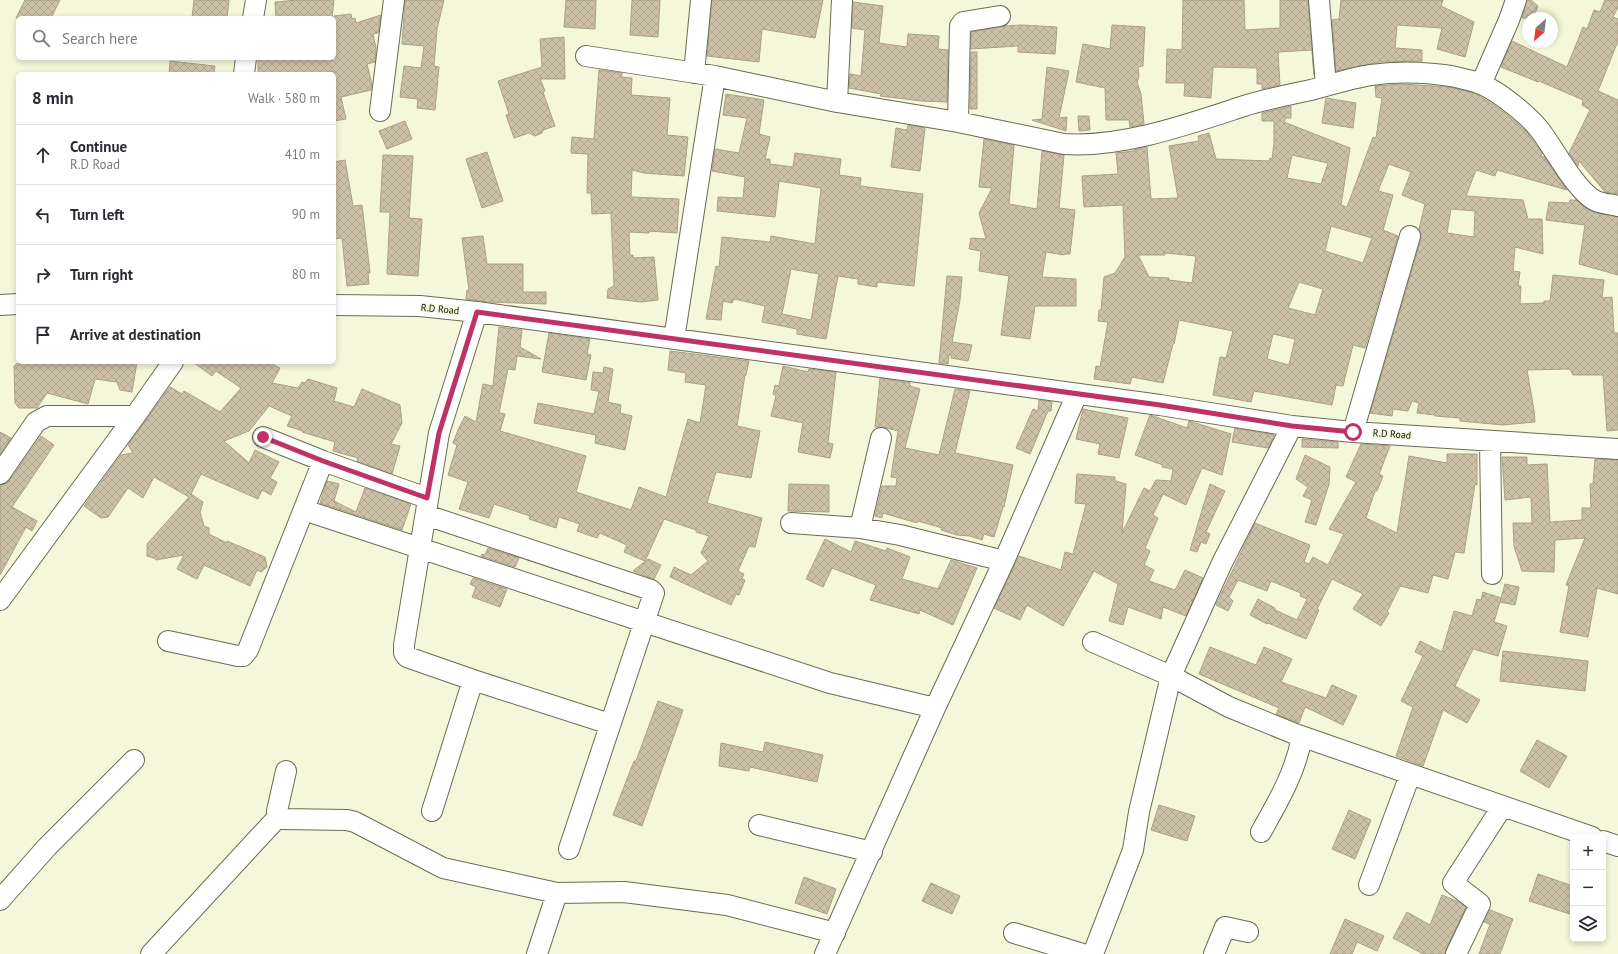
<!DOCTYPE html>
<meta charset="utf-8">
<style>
:root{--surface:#fff;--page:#f2f2f3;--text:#2b2b33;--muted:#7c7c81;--line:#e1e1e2}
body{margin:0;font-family:"PT Sans",sans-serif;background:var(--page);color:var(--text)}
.controls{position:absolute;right:12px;bottom:12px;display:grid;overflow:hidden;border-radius:6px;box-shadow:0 2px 6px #0003}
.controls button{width:36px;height:36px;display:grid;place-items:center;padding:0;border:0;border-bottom:1px solid var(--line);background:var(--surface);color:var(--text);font:20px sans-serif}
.compass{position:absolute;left:1522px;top:12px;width:36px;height:36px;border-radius:50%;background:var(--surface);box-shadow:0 2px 6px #0003;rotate:208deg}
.stop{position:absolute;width:12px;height:12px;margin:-9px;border:3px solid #be3267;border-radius:50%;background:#fff}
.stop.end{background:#be3267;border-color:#fff;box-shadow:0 1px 4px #0008}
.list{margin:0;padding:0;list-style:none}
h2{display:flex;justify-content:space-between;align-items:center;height:52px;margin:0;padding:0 16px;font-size:17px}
h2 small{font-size:13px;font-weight:400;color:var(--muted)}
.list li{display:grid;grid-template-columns:26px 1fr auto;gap:12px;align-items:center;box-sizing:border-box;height:60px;padding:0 16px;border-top:1px solid var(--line)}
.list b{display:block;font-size:15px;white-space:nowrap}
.list p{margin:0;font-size:13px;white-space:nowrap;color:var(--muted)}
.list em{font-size:13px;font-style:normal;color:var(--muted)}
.icon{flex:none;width:22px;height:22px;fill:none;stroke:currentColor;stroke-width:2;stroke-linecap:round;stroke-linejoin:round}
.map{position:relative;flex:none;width:1618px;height:954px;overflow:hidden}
.search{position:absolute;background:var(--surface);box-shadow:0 2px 6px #0003;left:16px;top:16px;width:320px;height:44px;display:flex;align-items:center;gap:10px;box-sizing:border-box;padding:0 14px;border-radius:6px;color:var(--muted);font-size:15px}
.panel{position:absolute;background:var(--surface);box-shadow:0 2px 6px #0003;left:16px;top:72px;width:320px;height:292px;border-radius:6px}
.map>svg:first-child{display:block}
.building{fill:url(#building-cross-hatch);stroke:#aaa087;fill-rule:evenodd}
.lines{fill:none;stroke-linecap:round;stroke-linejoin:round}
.minor-casing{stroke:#6b6c53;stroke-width:22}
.minor{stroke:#fff;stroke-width:20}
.route{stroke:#be3267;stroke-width:5}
.labels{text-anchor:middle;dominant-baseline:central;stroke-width:3;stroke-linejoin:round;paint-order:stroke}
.street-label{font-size:10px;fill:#121208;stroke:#f5f7da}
</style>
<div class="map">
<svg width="1618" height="954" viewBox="0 0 1618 954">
<defs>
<pattern id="building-cross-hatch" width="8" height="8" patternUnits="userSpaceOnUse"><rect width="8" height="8" fill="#cdc2a8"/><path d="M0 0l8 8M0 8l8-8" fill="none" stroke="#afa68f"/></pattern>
</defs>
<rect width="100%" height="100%" fill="#f5f7da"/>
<path class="building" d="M25,0H60L51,18H16Z
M194,0H229L227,18H192Z
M298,0H334L332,18H276L275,2Z
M405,0H444L437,29L434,66L439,67L435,110L417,108L418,99L400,97L404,66L421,68L424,46L402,44Z
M566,0H596L595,29L564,27Z
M632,0H660L658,37L630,35Z
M712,0H823L815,38L762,29L759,62L707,56Z
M1183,0H1244L1245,30L1280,28V0H1308L1314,75L1312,50L1278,52L1280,85L1262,89V84H1257V68L1213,67L1211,98L1184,96L1185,83H1166L1167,49L1182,50Z
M1341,0H1443L1441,6L1474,22L1465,57L1437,49L1442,28L1397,25L1395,48L1422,50V61L1380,62L1336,71L1332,20L1339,19Z
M1527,0H1531L1538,6L1533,18H1522Z
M1605,0H1618V7L1613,17L1618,19V41L1598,91L1618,100V194L1605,192L1579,161L1578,166L1569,153L1590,110L1582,105L1583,100L1539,81L1538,82L1501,67L1512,41L1567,67L1583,27L1587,29L1594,10L1600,12Z
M853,2L883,6L879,43L907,47L908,34L939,36L938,49L948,50L947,102L922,101L880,96L881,94L849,88L850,74L861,76L865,30L852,28Z
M351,14L352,19L355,18L356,23L381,15L378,33L373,34L376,48L375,62L367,64L372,85L371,90L341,97L346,119L334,121V71L322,74H258V58H334V16Z
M1021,25L1057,27L1055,54L1018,52V46L971,49V32L1005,26Z
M1112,25L1145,27L1143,66L1138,67L1139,77L1137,82L1141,94L1144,124L1130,127L1129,120H1106L1105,88L1076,82L1083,44L1110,49Z
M564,37L565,79H540L545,91L543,92L555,126L543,130L542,133L535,136L529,133L514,138L506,115L509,114L498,81L542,67L540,39Z
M971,52H977V109H970Z
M170,61L215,66L214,74H169Z
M1047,67L1069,71L1059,118L1067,117L1066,131L1032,120L1042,119Z
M599,70L622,73L621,77L632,78L631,95L670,98L667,135L688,137L684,176L644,173L632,170L631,197L679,199L677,233L649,231V233L629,232L630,255H633V258L654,257L658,300L641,302L607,298L608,289L614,286L611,213L592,214L591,193H587L588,154L571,153L572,137L594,139Z
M1401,84L1449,87L1474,93L1489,102L1505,113L1526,131L1542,153L1541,156L1544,157L1567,190L1497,170L1495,176L1476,170L1466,196L1523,200L1528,219H1542L1543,254L1515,247L1513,271L1520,272L1518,286H1521L1520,304L1544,303V301H1550L1553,275L1604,280L1602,298L1612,297L1614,333H1618V430L1607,431L1603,375H1573L1570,369L1527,370L1534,410L1535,422L1503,425L1460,421V418L1435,416V415L1417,413L1419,403L1412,401L1408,411L1393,409L1392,416L1370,413L1421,239V234L1419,229L1425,204L1402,195L1411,172L1389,164L1378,191L1393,195L1383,230L1398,236L1365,348L1353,345L1343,386L1336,385L1332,405L1254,391L1251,402L1213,395L1220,357L1226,358L1233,331L1179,320L1174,344H1173L1163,383L1132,377L1130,384L1094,379L1096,366L1100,367L1108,322L1098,321L1099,310H1101L1104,277L1115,273L1125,257L1123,205L1084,207L1082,176L1118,174L1116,153L1134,151V150L1147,147L1151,199L1178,198L1169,146L1199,141L1198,136L1209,133L1216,159L1269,161L1270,158L1272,159L1274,143V121H1262V113L1291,106V118H1286L1284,122L1350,148L1341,205L1347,207L1373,137L1376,138L1382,98L1376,97L1375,86ZM1292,155L1328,163L1321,184L1287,178ZM1451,209L1475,211L1474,237L1447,233ZM1331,226L1372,238L1363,263L1325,251ZM1165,253L1196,256L1192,283L1169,280V278L1149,277L1138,255H1165ZM1299,282L1323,289L1315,315L1288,308ZM1273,334L1295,339L1289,365L1267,359Z
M726,94L764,100L759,134L770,137L765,159H770V164L793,167L795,153L841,159L839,175L861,178L860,186L923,194L914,286L877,282V287L858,284V279L838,276L826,339L797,334V329L762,322L765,306L734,299L732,303L723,301L721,320L706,319L716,266L719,267L722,237L770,242L771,236L815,244L821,188L779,181L775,217L717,211L718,197L743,198L745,177L712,171L715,149L739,153L747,118L723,115ZM791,269L819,274L811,320L782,314Z
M1326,98L1356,103L1353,128L1322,123Z
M1078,116H1089L1090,130L1079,131Z
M405,121L412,139L387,149L379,131Z
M908,125L925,128L920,171L891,167L896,128L907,130Z
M984,139L1014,145L1009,204L1037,209L1042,151L1064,155L1059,208L1075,210L1070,254H1065L1064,255L1046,252L1042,277L1076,279V306H1035L1030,339L1001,335L1009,276L979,271L981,251L969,249L971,238L986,239L979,213L992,188L979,187Z
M487,152L503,201L482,208L466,159Z
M383,155L413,156L409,218L422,219L418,276L387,274L390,212H380Z
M345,160L353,206L362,205L370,273H368L369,284L347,286L342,238L334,239V162Z
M1570,200H1576L1587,209L1596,213L1618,217V275L1579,264L1585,225L1546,220L1549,202L1569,203Z
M483,236L487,264H523V292H546V304L488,302L466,299L467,290H469L462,238Z
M947,276L962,277L960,300L952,342L972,345L968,361L951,358L952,355H949L948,364L939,363Z
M499,327L522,330L520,347L541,359L517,356L515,370L508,369L499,413L505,414L500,431L586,456L576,492L631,510L639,487L666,497L688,419L700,423L706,385L685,382L686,373L668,370L670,351L749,361L746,375H745L737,426L760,431L751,478L716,472L707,503L762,518L755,547L749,546L738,571L744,574L742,579L745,580L739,595L736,594L731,605L670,577L674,567L691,575L708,561L701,553L709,536L696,532V530L664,519L645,561L624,552L627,545L600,533L597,538L577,531L580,524L559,517L556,528L529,519L530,516L494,504L489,518L459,509L468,482L448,475L457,445L453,443L458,430L465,416L476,422L483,384L493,386Z
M549,333L590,339L587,354L591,355L586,380L542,372Z
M19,362H137L132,392L120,390L117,382L95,379L88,404L47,393L37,408H19L15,403L14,366Z
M193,362H268L280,368L272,383L298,388L302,382L305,383L308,379L337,388L334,401L354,407L362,389L400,405L402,423L391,444L400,446L392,474L357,461L358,458L333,451L335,442L302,432L303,431L287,426L292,416L269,406L249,431L224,441L249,463L255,450L279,462L270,478L277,482L271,495L262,490L258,499L201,474L191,494L203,502L200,512L204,526L209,528V534L227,543V541L265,557L267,567L261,572L257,570L250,586L204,565L197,579L177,569L184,555L156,560L154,558L147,556V544L189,497L154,477L143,498L128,488L108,517L101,518L84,506L121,455L133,453L128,445L170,387L182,394L184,391L220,412L241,388L216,371L212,376Z
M783,366L808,372L809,369L836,372L828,443L833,444L830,458L798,452L803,423L771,416L776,396L773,394L775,385L779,386Z
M604,367L613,369L608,402L621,405L620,413L632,416L625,450L595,443L596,435L534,423L538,403L594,414L599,391L591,390L593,372L603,373Z
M880,378L910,383V386L920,389L905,448L939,455L955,389L970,391L955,453L1013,465L1004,507H1003L994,537L984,534L982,540L970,536L957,535L941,530L942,528L918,521L917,523L883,513L882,518L875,516L882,486H896L897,478L891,477L898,431L883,427H875Z
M1039,400L1052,402L1051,411H1048L1030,454L1016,448L1033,409L1038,411Z
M1083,409L1128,418L1119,458L1098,454L1100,444L1076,439Z
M1150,415L1187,428L1189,421L1231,434L1222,475L1202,468L1186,505L1163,494L1153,515L1158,518L1145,548L1150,551L1144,565L1154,570L1149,581L1175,590L1185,570L1203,578L1186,616L1163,607L1161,619L1128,607L1123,625L1109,621L1118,584L1094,571L1063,626L1027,605L1020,620L994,608L1019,556L1061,570L1065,552L1073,554L1086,504L1075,503L1077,474L1115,477V481L1126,484L1122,533L1144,488L1150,491L1156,480L1171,481L1173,469L1162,467L1163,465L1135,455Z
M1235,428L1274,435V437L1268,448L1232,442Z
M0,432L11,438L0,454Z
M41,436L54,445L12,507L37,521L32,531L26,527L0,575V485L5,484L9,481Z
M1302,439L1338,442V448L1302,447Z
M1361,444L1390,446L1379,474L1383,476L1377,491H1375L1366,518L1397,533L1409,456L1447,463V454H1477V485L1475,484L1464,553L1455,552L1448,579L1433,575L1428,593L1400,586L1387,612L1389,613L1381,626L1353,609L1363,594L1332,579L1317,609L1319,610L1306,639L1268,623L1267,624L1250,615L1258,599L1275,608V610L1297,620L1307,599L1300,596L1301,593L1271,581L1267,591L1238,580L1229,597L1233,601L1228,611L1216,605L1255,523L1310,545L1304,562L1309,564L1313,557L1328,565L1344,534L1329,529L1356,482L1346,477Z
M1305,455L1330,467L1329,484L1316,525L1305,522L1312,500L1303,496L1308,487L1296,479Z
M1502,457H1527V465L1547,464L1550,522L1582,520V508H1591L1590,484H1593L1595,459L1618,460V594L1597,588L1588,637L1560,632L1569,586L1566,585L1585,538L1555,540L1554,572L1522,571L1514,546L1513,523H1532L1531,497L1505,500Z
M327,481L339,484L334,501L356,512L365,488L411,504L402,530L320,503Z
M789,484L829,485V512L788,511Z
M1210,484L1225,491L1206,532L1210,534L1206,544L1201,542L1197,552L1190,550Z
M825,539L851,552L855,541L886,551L887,548L910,557L902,579L938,589L951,560L977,568L953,625L920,610L919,614L870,600L876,585L832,568L823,587L806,579Z
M488,548L519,558L515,567L481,556L482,554L485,555Z
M648,559L661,565L654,579L633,571Z
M473,578L507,589L500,607L472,597L476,587L470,584Z
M1505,584L1519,587L1515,605L1500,602Z
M1483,592L1501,598L1494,622L1507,626L1498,656L1473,649L1455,686L1480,700L1467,723L1443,710L1423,766L1396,756L1413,707L1401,701L1423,656L1415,652L1420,641L1442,652L1454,611L1472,616L1477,599L1481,600Z
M1210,647L1256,665L1264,647L1292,659L1281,682L1326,698L1332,685L1357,696L1343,725L1305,707L1299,723L1276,714L1279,708L1199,674Z
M1503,651L1588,661L1585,691L1500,681Z
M658,701L683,710L642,826L613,815L634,761H636Z
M1537,740L1567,756L1549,788L1520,771Z
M765,742L823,755L817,782L750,767L749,771L719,766L721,743L763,752Z
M1159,805L1195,816L1187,841L1151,830Z
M1349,810L1371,820L1355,859L1332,849Z
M1538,874L1573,886V915L1529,901Z
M804,877L836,889L827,914L795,903Z
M931,883L960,896L952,914L922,901Z
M1442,895L1459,902L1466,907L1446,949L1445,954H1423L1393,938L1407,912L1430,925Z
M1490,910L1513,919L1500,954H1479L1490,924L1484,922Z
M1345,919L1384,936L1377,951L1357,942L1352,954H1330Z"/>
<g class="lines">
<defs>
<path id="minor" d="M1319,0L1326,86
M253,18L256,0
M586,56L715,76L837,102L958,122L1064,144C1122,148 1189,124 1244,106C1266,99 1288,95 1311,90C1330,85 1351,78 1371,75C1398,71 1424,72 1451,76C1460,78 1472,80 1481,84C1498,91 1528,115 1539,129C1554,148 1574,188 1594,200C1601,204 1610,204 1618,206
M694,73L701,0
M244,74L246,58
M1481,84L1509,20L1516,0
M837,102L842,0
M380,111L394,0
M958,122L960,26L963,22L1000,16
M0,305L18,304
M334,305L420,306L477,312L1160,405L1292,426L1353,432L1618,449
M477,312L439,433L404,645V653L407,657L473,680L610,724
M674,339L715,76
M1353,432L1410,236
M263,437L323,461L427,498
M1490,441L1492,574
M0,474L36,422L47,416H135
M313,513L830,683L935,708
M426,515L651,590L654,593L569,849
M791,523L860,528L900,535L1004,561
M860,528L881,438
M0,600L135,416L173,362
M168,641L238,656H243L248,650L323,461
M1093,642L1171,676L1229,707L1295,734L1592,837
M432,811L473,680
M278,817L282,819L347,820L355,822L443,868L557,893L624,892L727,905L835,933
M278,817L277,811L286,771
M759,825L872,852
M1261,832C1279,800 1295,773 1302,737
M1603,841L1618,846
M1369,885L1410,775
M0,900L47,847L134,760
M1014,933L1083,954
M151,954L278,817
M537,954L557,893
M825,954L935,708L1004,561L1077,394
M1093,954L1133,850L1139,812L1171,676L1222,563L1292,426
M1214,954L1225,927L1248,932
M1456,954L1480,904L1453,883L1502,807"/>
</defs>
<use href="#minor" class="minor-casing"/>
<use href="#minor" class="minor"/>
</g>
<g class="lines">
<path class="route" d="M263,437L323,461L427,498L439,433L477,312L1160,405L1292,426L1353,432"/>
</g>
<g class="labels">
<g class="street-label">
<text transform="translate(440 309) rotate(5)">R.D Road</text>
<text transform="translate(1392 434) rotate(4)">R.D Road</text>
</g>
</g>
</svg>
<div class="controls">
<button>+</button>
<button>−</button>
<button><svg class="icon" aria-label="layers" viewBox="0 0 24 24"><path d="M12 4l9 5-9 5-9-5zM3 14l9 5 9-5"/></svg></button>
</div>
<svg class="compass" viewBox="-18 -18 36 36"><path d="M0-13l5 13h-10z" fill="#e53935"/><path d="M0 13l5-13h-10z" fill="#7c7c81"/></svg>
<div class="stop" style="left:1353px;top:432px"></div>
<div class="stop end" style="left:263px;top:437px"></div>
<div class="search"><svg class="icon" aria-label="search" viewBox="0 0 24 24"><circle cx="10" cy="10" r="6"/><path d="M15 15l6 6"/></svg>Search here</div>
<section class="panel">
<h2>8 min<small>Walk · 580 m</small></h2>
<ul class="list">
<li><svg class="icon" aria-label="ahead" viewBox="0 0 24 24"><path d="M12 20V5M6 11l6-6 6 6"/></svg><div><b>Continue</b><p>R.D Road</p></div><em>410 m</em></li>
<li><svg class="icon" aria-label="left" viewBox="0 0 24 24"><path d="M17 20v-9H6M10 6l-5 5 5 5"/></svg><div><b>Turn left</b></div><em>90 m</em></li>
<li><svg class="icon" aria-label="right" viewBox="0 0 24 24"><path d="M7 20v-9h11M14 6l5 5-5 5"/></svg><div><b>Turn right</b></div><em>80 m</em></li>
<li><svg class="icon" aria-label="arrive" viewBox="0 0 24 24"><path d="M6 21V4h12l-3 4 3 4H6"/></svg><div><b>Arrive at destination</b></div></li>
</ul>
</section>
</div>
